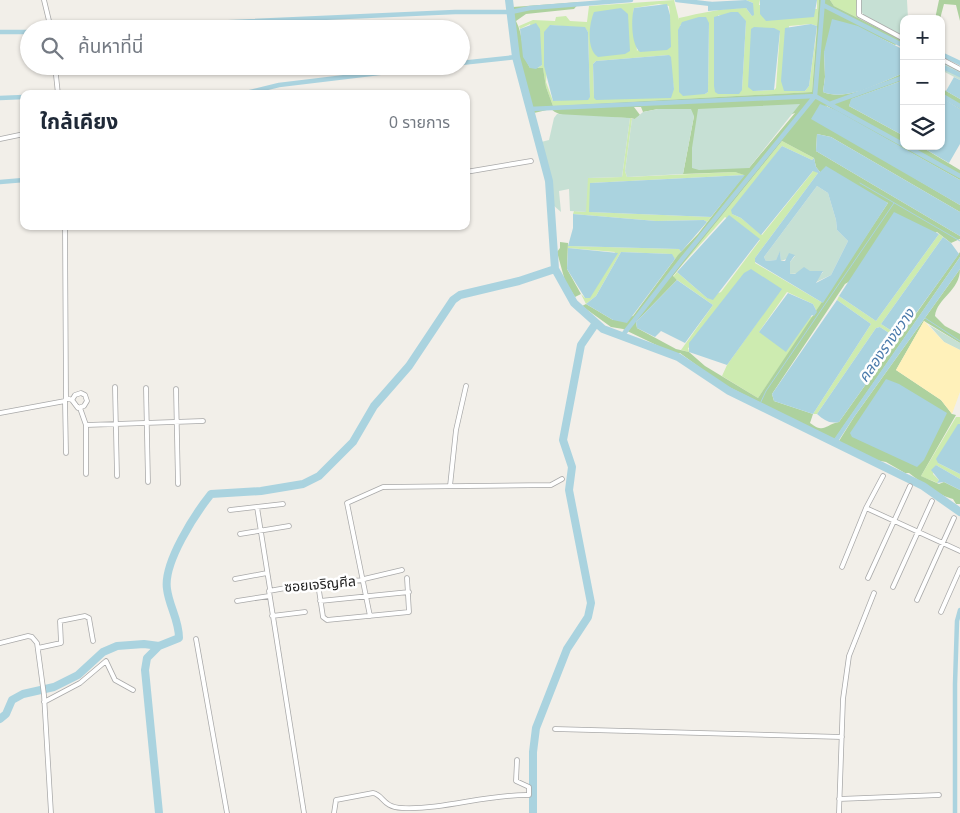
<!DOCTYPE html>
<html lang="th">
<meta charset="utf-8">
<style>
:root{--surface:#fff;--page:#f2f2f3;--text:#1f2937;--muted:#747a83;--line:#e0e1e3}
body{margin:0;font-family:Arial,"Noto Sans Thai",sans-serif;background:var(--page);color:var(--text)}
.controls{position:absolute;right:15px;top:15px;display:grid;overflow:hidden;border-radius:10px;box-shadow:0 1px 4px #0004}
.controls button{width:45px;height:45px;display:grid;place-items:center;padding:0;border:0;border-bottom:1px solid var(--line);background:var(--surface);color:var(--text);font:25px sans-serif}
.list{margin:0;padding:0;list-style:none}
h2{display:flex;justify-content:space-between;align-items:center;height:65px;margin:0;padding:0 20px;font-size:21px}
h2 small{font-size:16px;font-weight:400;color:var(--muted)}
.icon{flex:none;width:28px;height:28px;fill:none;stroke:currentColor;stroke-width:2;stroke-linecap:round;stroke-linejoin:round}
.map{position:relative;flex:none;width:960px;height:813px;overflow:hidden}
.search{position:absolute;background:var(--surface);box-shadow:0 1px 4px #0004;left:20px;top:20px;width:450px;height:55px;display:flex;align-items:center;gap:12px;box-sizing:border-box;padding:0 18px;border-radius:28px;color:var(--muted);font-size:19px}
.panel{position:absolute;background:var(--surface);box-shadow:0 1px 4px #0004;left:20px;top:90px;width:450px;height:140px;border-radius:10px}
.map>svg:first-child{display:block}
.grass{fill:#cdebb0;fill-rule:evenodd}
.forest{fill:#add19e;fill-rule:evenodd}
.wetland{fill:#c6e0d4}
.sand{fill:#fff1ba}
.water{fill:#aad3df;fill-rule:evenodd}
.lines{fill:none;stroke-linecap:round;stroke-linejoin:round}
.stream{stroke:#aad3df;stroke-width:1}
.canal{stroke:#aad3df;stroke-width:4.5}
.river{stroke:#aad3df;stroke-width:8}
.minor-casing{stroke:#a9a9a9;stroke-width:5.5}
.minor{stroke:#fff;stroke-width:4}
.labels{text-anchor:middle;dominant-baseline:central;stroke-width:5;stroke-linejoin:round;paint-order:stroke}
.street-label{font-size:14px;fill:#222;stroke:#fff}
.water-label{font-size:15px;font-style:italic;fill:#4a7aab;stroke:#fff}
</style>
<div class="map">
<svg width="960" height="813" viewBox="0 0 960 813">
<rect width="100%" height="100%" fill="#f2efe9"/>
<path class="grass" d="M674,0L679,20V18C701,13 722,8 746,8L752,16L753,3L746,0H760L759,5L817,9V0H819L817,26L811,24L789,26L784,91H805L809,86L816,35L812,92L553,106L546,87L543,69H536L542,65L530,24L520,29L519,26L533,20L555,21L556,17L566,16L570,21L587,22L589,6ZM659,4L669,6L670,15L637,51L633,13L634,8ZM718,15L746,21L742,90ZM709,23L708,92L705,94L679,92L680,25ZM550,25L585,28L588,32L590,97L553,101L546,82ZM780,31L776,88L774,90L753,91ZM669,55L674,89L594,98L593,64L596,61Z
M830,0H857L856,15L860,19L834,6Z
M630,118L632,119L625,171L627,177L735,172L745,175L590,183V212L711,217L707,222L704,220L656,221L573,214L574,211L585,212L587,178L622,177Z
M782,141L814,158L812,160L782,146L732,214L741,218L762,235L814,170L818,173L755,258V263L823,303L817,312L813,304L787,292L759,332L814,316L758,398L722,376L727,365L781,289L688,348L689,352L681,350L713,305L673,277L677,272L707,298L721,292L760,240L725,217L681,266Z
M939,234L943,237L881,324L898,335L901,334L898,339L880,327L876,328L817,414H813L871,324L837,300L839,296L876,321Z
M568,246L679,249L681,252L675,259L671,254L621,252L596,296L586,304L581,294L585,298L615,252L568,248Z
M956,417H960V424L938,463L960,474V479L936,465L933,474L939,480L937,483C932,480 926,479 921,476Z"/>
<path class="forest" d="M819,0H830L834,6L902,40L895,45L853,25L824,52L825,77L823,92C847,102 881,82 904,73V80L852,99L849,106L904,136V146H920L960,170V180L825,105L916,179L960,205V212L831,137L817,134L816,151L960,236V239L951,243L937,232L845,284L772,394L774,401L813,414L810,423C825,434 824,425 839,422L960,252V257L834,440L721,383L680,353H673L623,329L611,327L582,306L586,304L613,320L633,316L678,255L698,234L744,175L735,172L683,174L694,116L658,109L643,112L641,107H634L640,115L635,119C613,115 567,124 551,109L534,113L521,70L513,15V7L580,2L574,9L526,14L516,21C524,36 521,53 530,68H543L546,87L553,106L812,92ZM795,113L749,168H692V148ZM782,141L814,158L816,167L820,172L888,203L758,398L705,366L689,352L676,349L637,328L636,322L677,280L673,276Z
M939,0H960V21L956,5L944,4L940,19H935Z
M941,88L960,99V109L941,97Z
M560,242L568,243L567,269L581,294L575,297L565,281L557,252L560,248Z
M960,269C960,291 937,298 935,316L945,326L960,334V343L924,321L896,370L941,400L952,414L956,415L921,476L939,484L944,482L960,490V504H956L953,499C940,496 919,481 909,473H905L886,462L870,459C862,449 848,450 839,441L854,417Z"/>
<path class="wetland" d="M861,0H907L908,19H904V36L864,16L860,9Z
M941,61L960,71V80L941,70Z
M800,104L749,168L699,170L692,168V148L698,109Z
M658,109H691L694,116L683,174L627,177L625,171L632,119H635L643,112Z
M557,114L630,118L622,177L588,178L586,212L570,211L569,189L559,191L561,212L553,205L552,188L541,142L549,140L554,118Z
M817,186L828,193L836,220L837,230L848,241L831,275L814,283L823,272L789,274L790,262L795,256L781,261L780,252L776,260L766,261L764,257Z
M929,325L960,343V350L944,342Z"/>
<path class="sand" d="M924,321L944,342L960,350V392L952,414L941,400L896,370Z"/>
<path class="water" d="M746,0L753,3L754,15L752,16L746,8L708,11V2Z
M760,0H817L814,17L766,21L760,14Z
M667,4L670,15L671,47L667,50L640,52C631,45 631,18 634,8Z
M621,8L628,14L630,51L625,54L598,57C586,49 589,24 594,12Z
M731,12H738L746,21L742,90L739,94H718L715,92L714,86V17Z
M699,17H706L709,23L708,92L705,94L683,96L679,92V87L678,30L682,22Z
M832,19L858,26L904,50V73C881,82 847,102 823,92L825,77L824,52Z
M536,23L540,29L542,65L536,69L530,68L523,57L520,29Z
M811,24L817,26L809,86L805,91H784L781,81L785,28Z
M550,25L585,27L588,32L590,97L588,100L553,101L544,66V32Z
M754,27L774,28L780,31L774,90L753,91L748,87L751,29Z
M669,55L671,57L674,89L671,98L596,100L594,98L593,64L596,61Z
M954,77L960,80V99L946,91Z
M904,80V136L849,106L851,99Z
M941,97L960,109V144L949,163L920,146H941Z
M820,104L836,110L960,180V205L811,119Z
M817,134L831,137L960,212V236L816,151Z
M782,146L812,160L814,158L816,167L820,172L826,166L888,203L823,303L755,262V258L818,173L813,171L761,235L741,218L732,214L731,210ZM817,186L828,193L836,220L837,230L848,241L831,275L816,283L823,271H810L804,267L795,274H790V262L795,255L789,253L785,261H781L780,251L776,260L766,261L764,257Z
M745,175L711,217L589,212L590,183Z
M894,212L939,234L876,321L839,296Z
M573,214L656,221L704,220L707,222L681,252L679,249L568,246L573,228Z
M729,215L760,239L713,300L707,298L677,272Z
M943,237L951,243L959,254L901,334L898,335L881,324Z
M568,248L618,253L590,298H585L567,269Z
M621,252L672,254L675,259L627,323L613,320L586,304L596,296Z
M960,257V269L854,417L839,440L841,443L831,439H834Z
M751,269L782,289L727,365L689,352V343L744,273Z
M677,280L713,305L685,343L661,331L655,337L637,328L636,322Z
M788,293L813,304L817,312L814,316L812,315L786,352L759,332Z
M837,300L871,324L813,414L774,401L772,394Z
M880,327L898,339L839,422C829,424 824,420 817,414L876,328Z
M886,379L899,384L947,413L924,460L917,467L852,437L850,433Z
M958,424H960V474L938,463L936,459Z
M936,465L960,479V490L944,482L937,483L939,480L931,470Z"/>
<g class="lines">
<path class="stream" d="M860,183L960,241
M925,318L960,341
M759,406L766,391L894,203"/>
<path class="canal" d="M677,0L711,4
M823,5L904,46
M74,29L455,12H511L530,8L631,0
M0,32H29
M941,54L960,63
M461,63L516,57
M941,66L960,75
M242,94L279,85L437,66
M941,95L960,106
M0,98L24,97
M829,104L904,77
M530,109L815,96L904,145
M906,146L960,176
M0,182L24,180
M622,336L683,258L815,96L823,0
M955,813V684L957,621L960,610"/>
<path class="river" d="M509,0L516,57L549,181L555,269L574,303L603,329L678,357L729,391L923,486L960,512
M0,719L6,714L12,700L23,694L54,687L78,675L103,652L117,646L144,644L159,646
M159,813L145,670L147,658L159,646L179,638C179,620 169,606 167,589C163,563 195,514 211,494L261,491L303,484L319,476L353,442L374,406L409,366L453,300L460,295L519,281L555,269
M533,813V752L536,728L567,649L588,617L591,603L569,490L572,467L563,440L581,345L596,323"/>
<defs>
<path id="minor" d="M44,0L51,29
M859,0V15L904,39
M941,59L960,69
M55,66L58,94
M58,93L68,94
M0,139L24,134
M466,172L531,161
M115,387L117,476
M146,388L148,482
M176,389L178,484
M66,398L72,400L78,408L84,406L87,401L85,395L81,393L75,395L72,400
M65,401L66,453
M80,408L86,425V474
M0,413L65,401L66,398L65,226
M86,425L203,421
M883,476L866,508L960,551
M450,486L456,430L466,386
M257,507L270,589
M230,510L283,504
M240,534L289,526
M842,567L866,508
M868,578L910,486
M235,579L267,573
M364,579L402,570
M318,584L323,617L327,620L409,612L407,578
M893,587L932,501
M917,600L954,518
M237,601L269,596
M320,601L409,592
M941,612L960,569
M272,616L305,612
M370,616L347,503L383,487L551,485L562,479
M196,639L227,813
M0,643L28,636L32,637L37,643L44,695L51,813
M38,648L61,643L60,621L85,616L89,618L93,641
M44,702L80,683L106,661L115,680L133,690
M555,729L842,737
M839,799L939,795
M304,813L269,591L308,584L364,580
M334,813L336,800L373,793C384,795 382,807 402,808C445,810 486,794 529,795V787L516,781L517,760
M839,813L843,699L849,656L874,593"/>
</defs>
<use href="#minor" class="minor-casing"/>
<use href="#minor" class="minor"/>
</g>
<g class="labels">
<g class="street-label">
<text transform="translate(320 584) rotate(-5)">ซอยเจริญศีล</text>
</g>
<g class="water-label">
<text transform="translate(886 345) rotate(-55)">คลองรางขวาง</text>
</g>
</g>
</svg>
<div class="controls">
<button>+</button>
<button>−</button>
<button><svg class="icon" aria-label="layers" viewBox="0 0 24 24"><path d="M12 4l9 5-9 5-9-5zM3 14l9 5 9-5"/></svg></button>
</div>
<div class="search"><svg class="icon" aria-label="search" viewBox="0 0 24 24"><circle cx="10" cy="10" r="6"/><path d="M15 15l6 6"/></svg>ค้นหาที่นี่</div>
<section class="panel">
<h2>ใกล้เคียง<small>0 รายการ</small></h2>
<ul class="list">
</ul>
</section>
</div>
